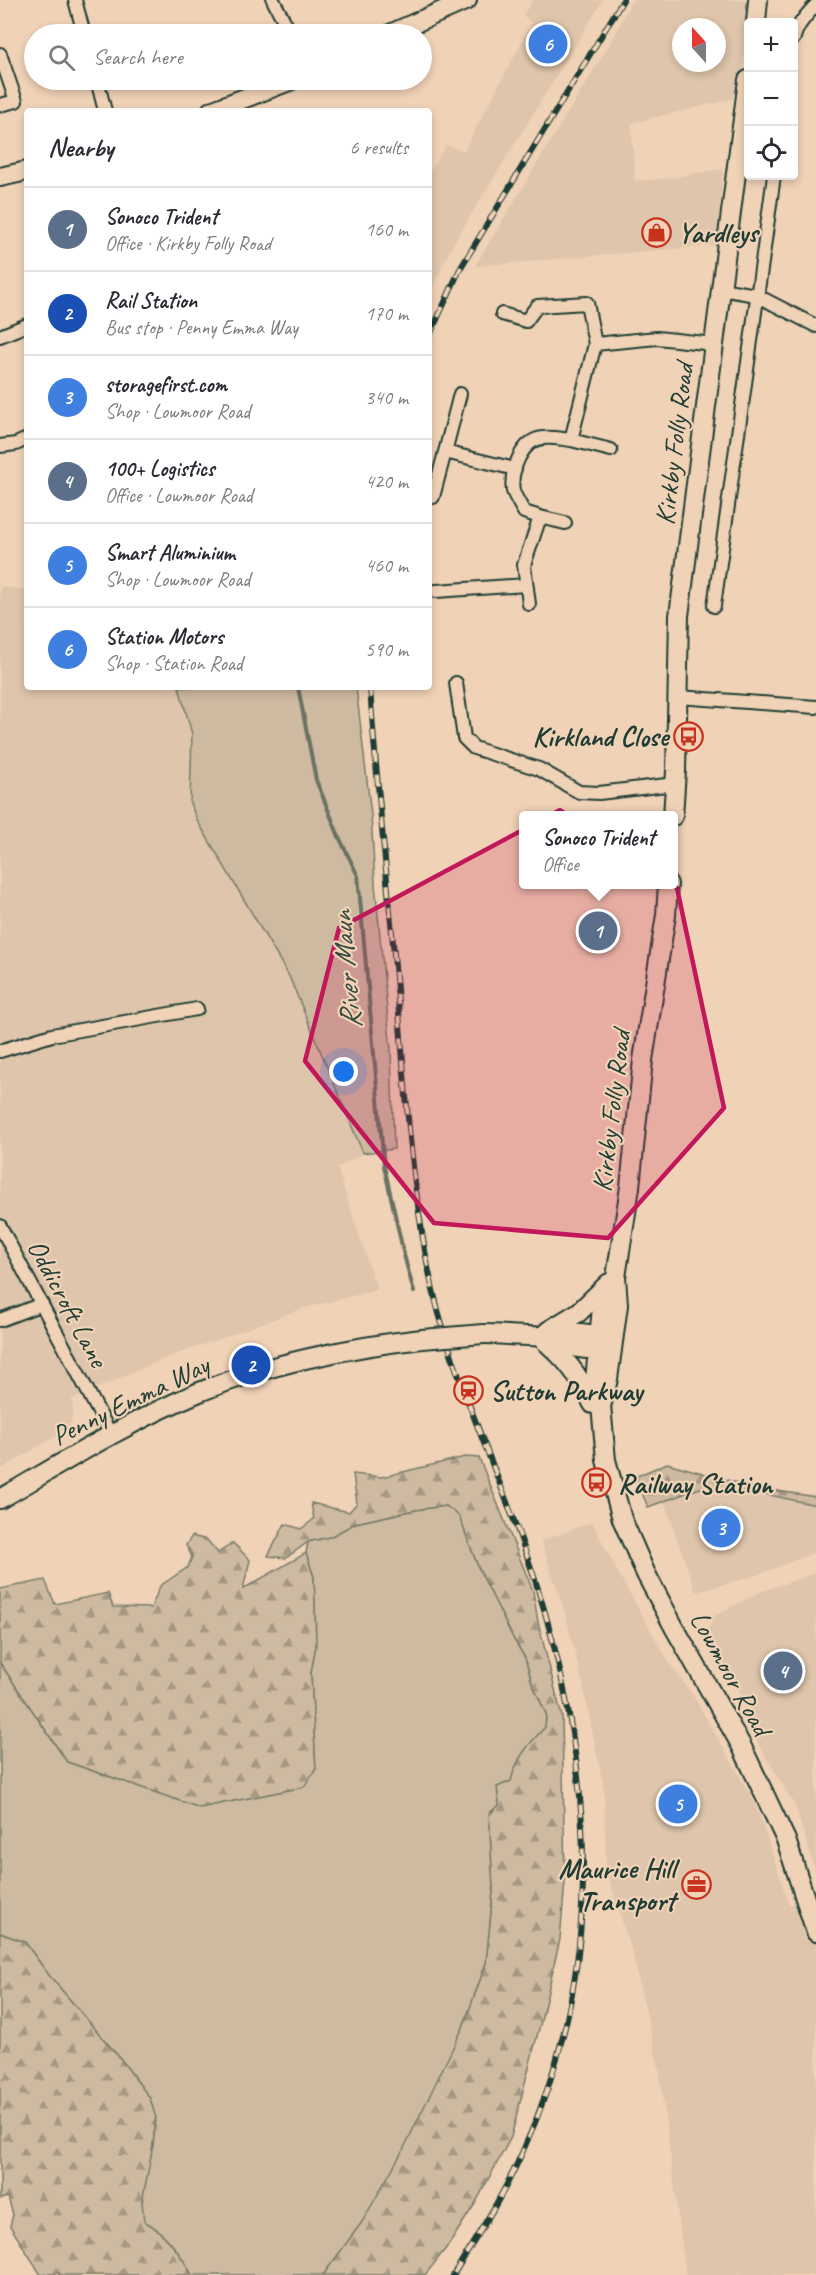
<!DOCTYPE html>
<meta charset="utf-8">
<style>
:root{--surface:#fff;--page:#f7f7f7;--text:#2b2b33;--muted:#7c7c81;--line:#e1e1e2;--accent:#1a73e8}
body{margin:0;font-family:Caveat,sans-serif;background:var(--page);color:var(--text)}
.controls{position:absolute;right:18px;top:18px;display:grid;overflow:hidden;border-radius:6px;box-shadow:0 3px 9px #0003}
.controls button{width:54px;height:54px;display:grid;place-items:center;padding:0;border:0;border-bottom:2px solid var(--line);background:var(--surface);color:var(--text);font:30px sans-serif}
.compass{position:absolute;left:672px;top:18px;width:54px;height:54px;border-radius:50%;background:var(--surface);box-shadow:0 3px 9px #0003;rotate:339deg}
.you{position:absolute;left:344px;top:1072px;width:21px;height:21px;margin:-15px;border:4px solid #fff;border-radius:50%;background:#1a73e8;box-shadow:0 0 0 9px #1a73e833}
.badge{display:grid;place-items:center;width:39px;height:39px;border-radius:50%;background:var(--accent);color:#fff;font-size:20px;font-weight:700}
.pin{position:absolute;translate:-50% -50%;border:3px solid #fff;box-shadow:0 2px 6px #0006}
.popup{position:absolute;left:519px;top:811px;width:159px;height:78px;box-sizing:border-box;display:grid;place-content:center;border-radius:6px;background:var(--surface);filter:drop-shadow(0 2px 4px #0005);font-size:20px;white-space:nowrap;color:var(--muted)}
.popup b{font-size:22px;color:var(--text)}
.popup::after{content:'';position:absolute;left:50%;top:100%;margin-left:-12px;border:12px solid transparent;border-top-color:var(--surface)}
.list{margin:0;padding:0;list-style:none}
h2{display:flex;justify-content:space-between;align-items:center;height:78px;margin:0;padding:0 24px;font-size:26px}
h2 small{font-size:20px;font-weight:400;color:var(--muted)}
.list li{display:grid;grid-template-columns:39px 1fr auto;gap:18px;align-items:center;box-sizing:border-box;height:84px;padding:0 24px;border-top:2px solid var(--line)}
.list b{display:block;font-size:22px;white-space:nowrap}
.list p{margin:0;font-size:20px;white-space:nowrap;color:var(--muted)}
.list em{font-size:20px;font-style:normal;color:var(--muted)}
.icon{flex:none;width:33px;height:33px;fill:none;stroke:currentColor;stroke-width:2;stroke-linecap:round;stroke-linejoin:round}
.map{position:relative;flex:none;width:816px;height:2275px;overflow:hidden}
.search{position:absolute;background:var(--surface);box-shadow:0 3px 9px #0003;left:24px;top:24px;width:408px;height:66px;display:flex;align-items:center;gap:15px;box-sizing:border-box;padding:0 21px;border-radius:33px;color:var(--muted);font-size:22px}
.panel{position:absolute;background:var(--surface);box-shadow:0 3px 9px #0003;left:24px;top:108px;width:408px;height:582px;border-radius:6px}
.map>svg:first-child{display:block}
.built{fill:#dec5ab;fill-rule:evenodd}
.forest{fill:url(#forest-firs);stroke:#767c6a;stroke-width:1.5}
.park{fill:#cebaa1;stroke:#767c6a;stroke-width:1.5}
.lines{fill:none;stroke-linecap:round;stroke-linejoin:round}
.stream{stroke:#6b7363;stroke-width:4}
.street-casing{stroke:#1f3d34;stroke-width:16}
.secondary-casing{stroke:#1f3d34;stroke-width:22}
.street{stroke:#f0d2b6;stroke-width:12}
.secondary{stroke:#f0d2b6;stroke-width:18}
.rail-casing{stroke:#1f3d34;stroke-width:6}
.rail{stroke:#f0d2b6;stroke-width:4;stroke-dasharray:11;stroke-linecap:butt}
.secondary-bridge-casing{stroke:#1f3d34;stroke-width:22;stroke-linecap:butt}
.secondary-bridge{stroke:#f0d2b6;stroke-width:18}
.marked{fill:#c2185b;fill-opacity:0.2;stroke:#c2185b;stroke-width:4.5;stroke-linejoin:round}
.labels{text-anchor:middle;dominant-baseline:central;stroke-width:4.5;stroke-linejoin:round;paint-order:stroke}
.poi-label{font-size:28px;font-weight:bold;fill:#1f3d34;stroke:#f0d2b6;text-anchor:start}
.street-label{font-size:28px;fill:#1f3d34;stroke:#f0d2b6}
.water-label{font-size:30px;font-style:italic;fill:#324a40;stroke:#f0d2b6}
</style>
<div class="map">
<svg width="816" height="2275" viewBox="0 0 816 2275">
<defs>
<pattern id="forest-firs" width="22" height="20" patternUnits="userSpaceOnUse" patternTransform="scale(1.5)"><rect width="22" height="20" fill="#cebaa1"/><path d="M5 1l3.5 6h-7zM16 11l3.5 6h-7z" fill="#a79884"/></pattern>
</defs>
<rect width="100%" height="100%" fill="#f0d2b6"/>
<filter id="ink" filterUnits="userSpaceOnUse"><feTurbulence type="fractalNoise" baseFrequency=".0167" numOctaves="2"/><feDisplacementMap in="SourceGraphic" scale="12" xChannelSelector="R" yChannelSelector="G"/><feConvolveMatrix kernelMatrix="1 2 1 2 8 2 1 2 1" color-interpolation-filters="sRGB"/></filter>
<g filter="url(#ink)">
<path class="built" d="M533,0H603L453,244L429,295V174L446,145L464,151L532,23L523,15Z
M632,0H752L741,81L732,99L631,123L635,181L664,179L723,169L716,245L475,266L614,37ZM681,27H717V63H681Z
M0,587L27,590V687H179L192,734L190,803L198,822L289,976L363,1153L337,1168L377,1290L304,1308L158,1361L72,1399L73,1409L71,1423L54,1437L0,1470Z
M700,1488L756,1492L816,1505V1552L754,1576L696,1592L664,1501Z
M592,1522L617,1571L668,1661L694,1697L756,1805L789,1905L816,1897V2275H686L659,2069L633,1955L606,1870L604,1789L582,1680L565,1613L541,1541Z
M816,1573V1872L795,1806L748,1726L754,1721L708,1630L716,1615L760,1592Z"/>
<path class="forest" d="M465,1457L479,1458L533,1591L538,1622L562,1717L565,1882L560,1939L542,2017L511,2137L476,2202L450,2243L425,2275H323L362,2221L463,2027L486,1963L493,1890L489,1815L499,1805L497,1787L511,1781L514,1768L523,1750L545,1727L546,1714L532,1683L525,1658L514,1640L478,1567L459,1516L446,1506L416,1510L356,1523L330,1537L308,1542L286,1558L268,1556L285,1524L301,1529L314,1519L311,1503L349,1512L357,1503L353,1474L382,1477Z
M667,1463L752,1487L816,1497V1505L756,1492L700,1488L648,1507L635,1477Z
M192,1536L207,1540L218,1553L233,1543L250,1560L243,1589L306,1553L314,1577L315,1599L316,1646L311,1673L316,1769L304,1787L200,1808L67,1762L0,1663V1589L45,1580L55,1604L108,1593L113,1607L151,1608L160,1586L188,1567L192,1557L186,1545Z
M0,1933L25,1942L49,1975L120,2058L150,2098L156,2118L144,2221C165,2232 181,2254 192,2275H59L58,2273L41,2275L10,2226L13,2215L8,2197L0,2199Z"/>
<path class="park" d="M179,687H356L371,815L375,884L391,1051L394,1149L363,1153L289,976L198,822L190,803L192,734Z
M446,1506L459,1516L478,1567L514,1640L525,1658L532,1683L546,1714L545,1727C529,1744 516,1758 511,1781L497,1787L499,1805L489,1813L493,1890L486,1963L463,2027L403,2150L362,2222L323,2275H192C181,2254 165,2232 144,2221L142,2202L153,2146L156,2118L150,2098L120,2058L49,1975L25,1942L0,1933V1663L67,1762L200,1808L304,1787L316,1769L311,1673L316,1646L315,1599L314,1577L306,1553L308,1542L330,1537L356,1523L416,1510Z"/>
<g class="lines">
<path class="stream" d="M298,687L316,780L340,839L358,876L384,1166L404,1255L414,1292"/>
<defs>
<path id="street" d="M75,0L84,34
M273,0L291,34
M794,38C796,26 807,14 816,5
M0,54L16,101L0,105
M97,80L105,111
M721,289L756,295L816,326
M502,314L526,321L537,306L587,303L595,344L657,338L714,344
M0,336L27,325
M460,394L445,452L515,469
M571,440L611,450
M0,446L16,444L27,439
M433,497L445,452
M540,517L565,523
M436,591L526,585
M529,604L524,565L540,517L524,512C521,506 515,497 513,491C510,472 521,440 543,438C552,437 562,439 571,440L595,344
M714,606L774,176
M456,683L464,738L474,748L539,769L579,792L599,793L675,784
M678,697L816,707
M0,1051L52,1035L197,1009
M0,1226L111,1435
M0,1320L42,1304"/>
<path id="secondary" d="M756,22L758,0
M390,34L467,0
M211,111L292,80
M0,177L27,171
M673,816L676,771L679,616L748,80
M616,1277L602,1307L595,1381L601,1405L606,1460L622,1519L646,1574L674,1627L741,1745L786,1840L816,1932
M548,1331L579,1312L609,1283
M484,1334C502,1334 521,1337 540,1336C563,1334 587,1328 608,1341
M539,1336C566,1359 577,1372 593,1404
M549,1340C567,1346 588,1353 607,1347
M602,1403L608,1379L618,1305L616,1277L630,1187L643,1060L666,915L668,884
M0,1499C64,1462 128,1422 197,1393C264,1365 349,1347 422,1339"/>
</defs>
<use href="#street" class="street-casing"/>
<use href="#secondary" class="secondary-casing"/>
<use href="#street" class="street"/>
<use href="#secondary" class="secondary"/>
<defs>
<path id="rail" d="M429,337L460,269L623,0
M370,687C376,780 387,873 395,966C404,1065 409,1164 427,1262C448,1375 504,1480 538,1589C596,1777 605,1972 522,2153C503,2196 478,2235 453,2275"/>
</defs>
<use href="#rail" class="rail-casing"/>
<use href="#rail" class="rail"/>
<defs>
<path id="secondary-bridge" d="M422,1339L484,1334"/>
</defs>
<use href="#secondary-bridge" class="secondary-bridge-casing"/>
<use href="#secondary-bridge" class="secondary-bridge"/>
</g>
</g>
<path class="marked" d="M560,810L677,888L724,1108L608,1238L434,1223L305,1061L339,928Z"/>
<defs>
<symbol id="shop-ring" viewBox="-11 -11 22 22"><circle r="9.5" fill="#f0d2b6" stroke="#c8321e" stroke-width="1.5"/><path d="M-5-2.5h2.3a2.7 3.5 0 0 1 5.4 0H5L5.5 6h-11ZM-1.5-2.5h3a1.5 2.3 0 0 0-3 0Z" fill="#c8321e"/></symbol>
<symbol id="bus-ring" viewBox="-11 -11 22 22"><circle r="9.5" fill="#f0d2b6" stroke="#c8321e" stroke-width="1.5"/><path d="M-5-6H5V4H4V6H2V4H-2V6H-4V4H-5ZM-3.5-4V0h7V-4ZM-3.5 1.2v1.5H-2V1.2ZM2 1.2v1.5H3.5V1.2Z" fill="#c8321e"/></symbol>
<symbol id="station-ring" viewBox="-11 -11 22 22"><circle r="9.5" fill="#f0d2b6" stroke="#c8321e" stroke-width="1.5"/><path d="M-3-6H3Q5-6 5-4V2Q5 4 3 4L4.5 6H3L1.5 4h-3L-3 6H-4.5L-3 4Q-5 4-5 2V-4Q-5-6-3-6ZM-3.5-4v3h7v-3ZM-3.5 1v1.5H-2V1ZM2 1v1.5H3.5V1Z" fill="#c8321e"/></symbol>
<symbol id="office-ring" viewBox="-11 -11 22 22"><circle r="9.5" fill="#f0d2b6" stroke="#c8321e" stroke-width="1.5"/><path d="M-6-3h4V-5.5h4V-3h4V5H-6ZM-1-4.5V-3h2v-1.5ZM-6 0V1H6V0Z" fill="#c8321e"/></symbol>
</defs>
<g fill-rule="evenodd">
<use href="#shop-ring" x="640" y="216" width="33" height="33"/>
<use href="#bus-ring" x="672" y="720" width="33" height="33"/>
<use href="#station-ring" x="452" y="1374" width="33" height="33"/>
<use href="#bus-ring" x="580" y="1466" width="33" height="33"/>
<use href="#office-ring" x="680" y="1868" width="33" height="33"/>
</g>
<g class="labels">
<g class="poi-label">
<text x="678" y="232">Yardleys</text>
<text x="668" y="736" text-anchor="end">Kirkland Close</text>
<text x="490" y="1390">Sutton Parkway</text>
<text x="618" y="1483">Railway Station</text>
<text x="675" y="1868" text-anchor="end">Maurice Hill<tspan x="675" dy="32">Transport</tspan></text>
</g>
<g class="street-label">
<text transform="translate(674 444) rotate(-83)">Kirkby Folly Road</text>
<text transform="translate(611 1111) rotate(-83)">Kirkby Folly Road</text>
<text transform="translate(68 1303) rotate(62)">Oddicroft Lane</text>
<text transform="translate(130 1400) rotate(-26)">Penny Emma Way</text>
<text transform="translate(731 1673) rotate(61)">Lowmoor Road</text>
</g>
<g class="water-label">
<text transform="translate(346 970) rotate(-95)">River Maun</text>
</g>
</g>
</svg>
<div class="controls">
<button>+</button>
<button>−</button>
<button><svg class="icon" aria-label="locate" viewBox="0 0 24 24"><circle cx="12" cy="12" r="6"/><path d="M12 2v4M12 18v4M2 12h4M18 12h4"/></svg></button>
</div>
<svg class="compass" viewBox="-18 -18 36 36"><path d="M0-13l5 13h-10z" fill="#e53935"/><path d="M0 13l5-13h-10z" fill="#7c7c81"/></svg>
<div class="you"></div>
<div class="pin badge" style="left:598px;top:931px;background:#5c6f8a">1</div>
<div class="popup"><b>Sonoco Trident</b>Office</div>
<div class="pin badge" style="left:251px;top:1365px;background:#1a4fb4">2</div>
<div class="pin badge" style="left:721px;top:1528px;background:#3f7fe0">3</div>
<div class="pin badge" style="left:783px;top:1671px;background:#5c6f8a">4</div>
<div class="pin badge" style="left:678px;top:1804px;background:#3f7fe0">5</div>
<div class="pin badge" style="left:548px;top:44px;background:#3f7fe0">6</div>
<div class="search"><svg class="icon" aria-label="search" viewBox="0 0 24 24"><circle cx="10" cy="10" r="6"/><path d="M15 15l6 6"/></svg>Search here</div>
<section class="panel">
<h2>Nearby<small>6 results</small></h2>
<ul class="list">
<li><span class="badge" style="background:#5c6f8a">1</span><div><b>Sonoco Trident</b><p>Office · Kirkby Folly Road</p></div><em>160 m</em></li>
<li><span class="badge" style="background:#1a4fb4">2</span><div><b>Rail Station</b><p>Bus stop · Penny Emma Way</p></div><em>170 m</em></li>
<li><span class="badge" style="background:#3f7fe0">3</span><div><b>storagefirst.com</b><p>Shop · Lowmoor Road</p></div><em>340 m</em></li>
<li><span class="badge" style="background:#5c6f8a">4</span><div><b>100+ Logistics</b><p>Office · Lowmoor Road</p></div><em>420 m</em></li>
<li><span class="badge" style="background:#3f7fe0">5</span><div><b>Smart Aluminium</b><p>Shop · Lowmoor Road</p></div><em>460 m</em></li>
<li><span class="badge" style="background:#3f7fe0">6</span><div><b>Station Motors</b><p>Shop · Station Road</p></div><em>590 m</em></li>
</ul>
</section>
</div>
